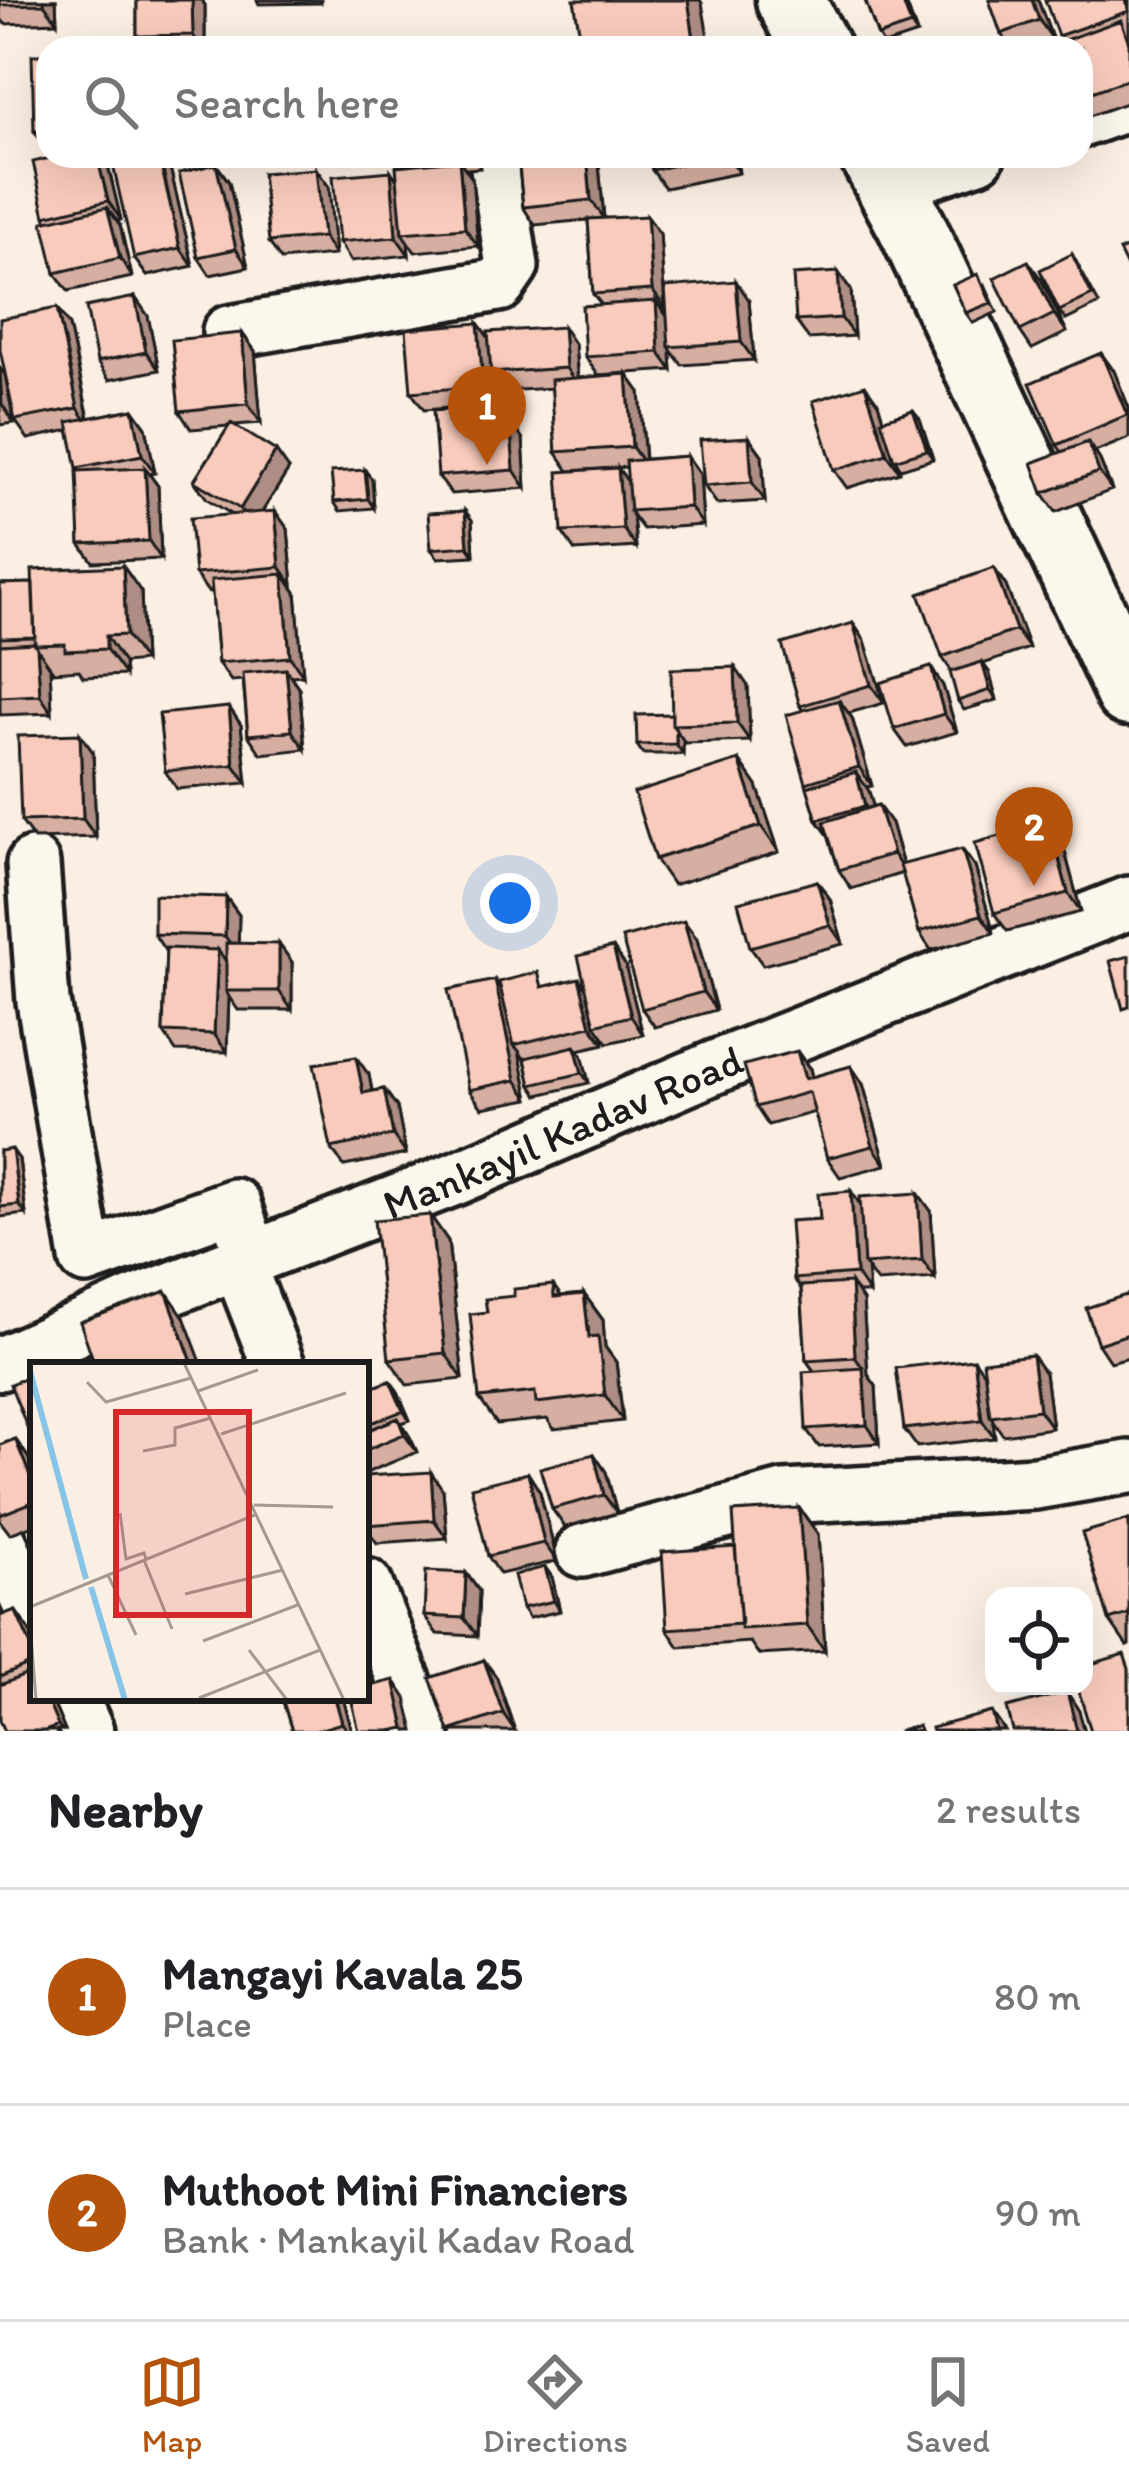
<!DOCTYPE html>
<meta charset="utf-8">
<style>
:root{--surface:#fff;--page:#f6f6f6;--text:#202124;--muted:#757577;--line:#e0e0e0;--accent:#b45309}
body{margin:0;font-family:Itim,sans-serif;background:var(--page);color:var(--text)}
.controls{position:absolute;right:36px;bottom:36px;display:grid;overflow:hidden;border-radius:24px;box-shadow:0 12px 48px #0002}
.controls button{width:108px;height:108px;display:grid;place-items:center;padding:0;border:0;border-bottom:3px solid var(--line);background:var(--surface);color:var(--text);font:60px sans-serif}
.you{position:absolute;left:510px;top:903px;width:42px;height:42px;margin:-30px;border:9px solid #fff;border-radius:50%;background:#1a73e8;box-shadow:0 0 0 18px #1a73e833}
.badge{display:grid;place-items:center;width:78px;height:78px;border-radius:50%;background:var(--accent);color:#fff;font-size:39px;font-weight:700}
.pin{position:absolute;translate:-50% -99px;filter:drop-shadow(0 3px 6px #0008)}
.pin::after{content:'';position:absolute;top:63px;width:42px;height:36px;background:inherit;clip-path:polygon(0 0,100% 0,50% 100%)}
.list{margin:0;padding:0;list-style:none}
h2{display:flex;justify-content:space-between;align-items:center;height:156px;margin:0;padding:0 48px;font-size:51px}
h2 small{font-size:39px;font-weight:400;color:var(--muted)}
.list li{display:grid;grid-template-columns:78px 1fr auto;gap:36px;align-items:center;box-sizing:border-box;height:216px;padding:0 48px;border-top:3px solid var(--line)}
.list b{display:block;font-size:45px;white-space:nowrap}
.list p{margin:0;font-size:39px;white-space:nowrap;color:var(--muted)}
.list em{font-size:39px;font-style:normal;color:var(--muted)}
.icon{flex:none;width:66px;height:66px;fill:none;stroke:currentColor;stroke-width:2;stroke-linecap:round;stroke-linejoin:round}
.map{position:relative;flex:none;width:1129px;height:1731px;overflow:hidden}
.search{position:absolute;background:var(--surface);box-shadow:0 12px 48px #0002;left:36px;right:36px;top:36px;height:132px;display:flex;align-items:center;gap:30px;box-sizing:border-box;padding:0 42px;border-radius:36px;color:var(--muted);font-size:45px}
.sheet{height:588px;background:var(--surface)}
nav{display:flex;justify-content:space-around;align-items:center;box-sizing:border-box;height:168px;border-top:3px solid var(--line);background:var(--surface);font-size:33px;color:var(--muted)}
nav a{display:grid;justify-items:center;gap:6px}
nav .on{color:var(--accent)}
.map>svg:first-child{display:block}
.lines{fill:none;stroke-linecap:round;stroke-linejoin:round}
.minor-casing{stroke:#1c1c1c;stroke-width:60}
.major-casing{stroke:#1c1c1c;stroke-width:75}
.minor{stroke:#fbf7ec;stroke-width:51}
.major{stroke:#fbf7ec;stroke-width:66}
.wall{fill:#d6afa2;stroke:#1c1c1c;stroke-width:3}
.shaded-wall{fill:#ae8e84;stroke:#1c1c1c;stroke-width:3}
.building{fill:#f9cbbc;stroke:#1c1c1c;stroke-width:3}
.labels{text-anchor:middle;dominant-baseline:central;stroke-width:9;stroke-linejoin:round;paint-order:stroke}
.street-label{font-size:42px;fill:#1c1c1c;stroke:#fbf7ec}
.inset-river{fill:none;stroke:#86c5e7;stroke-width:6}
.inset-road{fill:none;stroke:#a29a93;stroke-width:3}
.view{fill:#d62828;fill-opacity:0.15;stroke:#d62828;stroke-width:6}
.inset-edge{fill:none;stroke:#1c1c1c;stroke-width:6}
</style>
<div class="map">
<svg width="1129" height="1731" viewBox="0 0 1129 1731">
<rect width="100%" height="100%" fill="#fbeee2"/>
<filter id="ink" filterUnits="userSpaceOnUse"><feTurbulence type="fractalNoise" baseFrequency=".00833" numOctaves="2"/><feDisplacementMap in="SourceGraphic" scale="24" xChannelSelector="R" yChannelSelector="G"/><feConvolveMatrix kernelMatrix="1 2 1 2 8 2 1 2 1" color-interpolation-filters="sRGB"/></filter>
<g filter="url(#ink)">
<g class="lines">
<defs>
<g id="minor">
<path d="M1081,121L1129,104"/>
<path d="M890,186L978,156"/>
<path d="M229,332L499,285L512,266L496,161L497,156"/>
<path d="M33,864L43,1001L86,1258L234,1205L252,1258"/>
<path d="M238,1262L278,1365"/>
<path id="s1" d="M0,1364L132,1304L452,1180L715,1067L1129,903"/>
<path d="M0,1542L33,1613"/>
<path d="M582,1551L784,1497L1035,1483L1129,1467"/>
<path d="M366,1585L424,1731"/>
<path d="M72,1698L87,1731"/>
</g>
<path id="major" d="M790,0L816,48
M874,156L911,225L1129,692"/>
</defs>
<use href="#minor" class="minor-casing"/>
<use href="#major" class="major-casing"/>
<use href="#minor" class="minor"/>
<use href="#major" class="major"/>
</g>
<path class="wall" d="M0,0H56L57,22L5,24L0,17Z
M137,0H201L205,5V48H146L137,36Z
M257,0H321V3L259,4Z
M865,0H905L917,34L884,45L878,36Z
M1038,0L1052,38L1024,48H1011L1001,34Z
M1129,0V102L1084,118L1081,113V48L1062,41L1058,36Z
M48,55V149H47L34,131Z
M58,156H101L108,166L121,220L117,221L120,225L132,277L68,291L55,273L48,221L45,216Z
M400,156H478L480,168L466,169L472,178L478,246L415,252L408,242L409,255L351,261L339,242L397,180L406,165Z
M518,156H593L599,165L604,218L660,234L665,308H661L667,316L749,300L754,360L682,365L670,349L672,370L598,375L585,357L601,304L593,294L588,220L535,225L523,207Z
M649,156H736L739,173L665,188L652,170Z
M216,164L229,182L248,267L210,275L198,257Z
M316,169L329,187L335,255L281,260L269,242Z
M171,172L193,266L147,276L134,258Z
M1072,254L1099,304L1066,320L1059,311Z
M838,272L851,290L854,336L809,339L796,321Z
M1041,279L1067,332L1032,349L1020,331Z
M985,284L997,312L973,323L966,313Z
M135,297L148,316L159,370L109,380L97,362Z
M57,308L69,326L89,418L133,409L146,427L155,473L149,474L158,486L161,559L93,562L80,544L79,471L69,430L28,439L15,420Z
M242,333L255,351L261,423L234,425L289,469L262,512L288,529L293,585H291L296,592L303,675L290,676L299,688L305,749L261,754L248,735L243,680L231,681L218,663L212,592H208L195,574L231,514L207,499L194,481L229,426L191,429L179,411Z
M488,337L575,345L578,378L640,392L645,459L687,456L700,474L703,525L643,529L633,516L636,547L575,551L562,532L628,481L627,467L569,471L556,452L552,388L504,391L494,377L496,404L424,410L411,392Z
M0,368L14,423L0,425Z
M1114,371L1129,408V438L1095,452L1100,460L1112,490L1056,512L1043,493L1062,452L1057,445Z
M878,403L883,420L913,410L920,419L933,459L901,469L897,463L900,472L847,488L834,470Z
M476,423L523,439L526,488L451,494L438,476Z
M749,437L762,455L765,501L717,504L704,486Z
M372,479L374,508L340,511L334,502Z
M465,511L472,520L474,556L438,558L431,549Z
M123,566L141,592L144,661L124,663L125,675L83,677L79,670L54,672L50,667L52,713L0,715V584L33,583Z
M994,568L1006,586L1029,648L983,664L989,672L997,700L964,710L958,701L952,672L942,657Z
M853,623L865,641L884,703L849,713L852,718L872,786L866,787L873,807L891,823L903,865L975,867L994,933L931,950L919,932L903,873L851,889L839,870L828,835L817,820L806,783L803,711L800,706Z
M748,686L750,741L685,743L683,740V754H643L637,745L672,714Z
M943,686L957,732L907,747L894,729Z
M229,707L241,725L247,783L177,789L165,771Z
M93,752L96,837L34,839L21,821Z
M739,760L757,786L779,852L673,885L655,859Z
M1049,822L1062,841L1081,912L1007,931L994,913Z
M817,881L830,899L843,944L763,965L750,947Z
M226,897L239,915L238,944L292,962V1010H238L229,997L227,1052L176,1051L163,1032L166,952L154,934Z
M697,939L716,1010L655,1027L642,1009Z
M625,965L643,1035L608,1043L602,1035L604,1044L578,1050L582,1055L589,1083L538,1095L531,1085L525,1060L519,1051L529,1099L482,1108L469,1090L495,980L500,987H586Z
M851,1066L863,1084L886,1165L840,1177L827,1158L815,1112L768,1125L756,1107L810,1069L812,1077Z
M369,1075L372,1091L384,1089L397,1107L406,1154L344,1166L331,1148Z
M0,1151L19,1159L26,1214L0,1217Z
M851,1191L860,1205L931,1211L935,1278L877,1282L867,1268L869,1293H858L863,1301L868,1375L876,1386L879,1443L819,1447L806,1429L814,1371L806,1360L801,1289L794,1279L820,1219Z
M430,1215L448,1241L463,1379L407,1385L389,1359Z
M553,1285L561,1296L584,1294L603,1320L605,1347L616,1362L623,1421L554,1429L547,1419L497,1424L479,1398L487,1312L514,1296Z
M1129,1294V1357L1110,1362L1098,1344Z
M1045,1373L1052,1428L1003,1435L992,1419L995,1438L917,1447L904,1429L985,1375Z
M390,1381L397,1390L410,1420L401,1423L410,1437L417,1452L366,1473V1390Z
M15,1439L28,1457L33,1470V1525L10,1534L0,1521V1445Z
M594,1454L606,1472L617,1513L565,1527L552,1509Z
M528,1473L540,1492L557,1561L500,1574L488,1556Z
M366,1476L443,1490L447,1538L377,1543L366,1527Z
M799,1508L818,1534L825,1651L759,1655L750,1642L679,1647L667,1629L735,1547Z
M1129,1519V1645L1127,1646L1109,1620Z
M545,1567L552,1577L560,1611L529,1618L522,1608Z
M466,1573L479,1591L477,1636L437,1634L424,1616Z
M0,1616L28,1628L33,1639V1698H51L65,1731H5L0,1720Z
M484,1660L497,1678L515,1731H449Z
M282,1698H343L352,1731H292Z"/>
<path class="shaded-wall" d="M44,0H56L57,22L44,4Z
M192,0H201L205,5V48H202L193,35Z
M688,0H700L702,3L710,48H697L695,46Z
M902,0H905L917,34L911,25Z
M1032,0H1038L1052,38L1039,20Z
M97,156H101L108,166L121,220L108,201Z
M160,156L171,172L193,266L180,248Z
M587,156H593L599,165L604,218L591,200Z
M727,156H736L739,173Z
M459,160L472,178L478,246L465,228Z
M216,164L229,182L248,267L236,249Z
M316,169L329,187L335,255L323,237Z
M391,171L403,189L402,233L408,242L409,255L396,237Z
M107,207L120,225L132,277L120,258Z
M647,216L660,234L665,308L652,290Z
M1028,261L1041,279L1067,332L1054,314Z
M838,272L851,290L854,336L841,318Z
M736,281L749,300L754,360L741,342Z
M135,297L148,316L159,370L146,352Z
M656,301L669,319L672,370L659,352Z
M57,308L69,326L90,426L78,408Z
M478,323L491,341V373L494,377L496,404L483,386Z
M563,327L575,345L578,386L566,368Z
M242,333L255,351L261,423L248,404Z
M1101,353L1114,371L1129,408V418Z
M0,368L5,375L14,423L2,404Z
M627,374L640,392L645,465L632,447Z
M865,385L878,403L900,472L887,454Z
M466,408L479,426L467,424Z
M133,409L146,427L155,473L142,455Z
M913,410L920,419L933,459L927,450Z
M510,420L523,439L526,488L514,470Z
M749,437L762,455L765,501L752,482Z
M1088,442L1100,460L1112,490L1099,472Z
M276,451L289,469L252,528L240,509Z
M687,456L700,474L703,525L690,507Z
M145,468L158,486L161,559L149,541Z
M618,468L631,486L630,511L633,516L636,547L623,529Z
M365,470L372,479L374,508L368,499Z
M275,511L288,529L293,585L280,567Z
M465,511L472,520L474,556L468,546Z
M123,566L141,592L144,661L126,635Z
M994,568L1006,586L1029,648L1016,630Z
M283,574L296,592L303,675L290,657Z
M853,623L865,641L884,703L871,685Z
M106,636L124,663L125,675L106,649Z
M37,648L50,667L52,713L40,695Z
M982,662L989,672L997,700L990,690Z
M735,667L748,686L750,741L737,723Z
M931,667L943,686L957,732L944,714Z
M286,669L299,688L305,749L292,731Z
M839,700L852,718L872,786L859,767Z
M229,707L241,725L247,783L234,765Z
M676,730L683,740V754L676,744Z
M80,734L93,752L96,837L83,819Z
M739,760L757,786L779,852L761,826Z
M856,772L869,791L878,824L865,806Z
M878,805L891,823L905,873L893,854Z
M1049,822L1062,841L1081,912L1068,893Z
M962,849L975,867L994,933L981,915Z
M817,881L830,899L843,944L830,925Z
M226,897L239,915L238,955L225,936Z
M684,921L697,939L716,1010L703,992Z
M279,944L292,962V1010L279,991Z
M613,947L625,965L643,1035L631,1016Z
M218,950L231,968L226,991L229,997L227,1052L214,1034Z
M579,978L592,996L595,1025L602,1035L604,1044L591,1026Z
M495,980L508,999L514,1045L519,1051L529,1099L516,1080Z
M575,1046L582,1055L589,1083L582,1073Z
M797,1051L810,1069L817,1097L805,1079Z
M356,1057L369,1075L376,1111L363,1093Z
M851,1066L863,1084L886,1165L873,1146Z
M384,1089L397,1107L406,1154L393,1135Z
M12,1149L19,1159L26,1214L19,1205Z
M851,1191L863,1209L864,1264L867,1268L869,1293L856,1274Z
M918,1193L931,1211L935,1278L922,1260Z
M430,1215L448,1241L463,1379L445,1353Z
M851,1283L863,1301L868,1375L876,1386L879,1443L867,1425L863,1368L855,1357Z
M166,1291L184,1317L202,1365H193Z
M584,1294L603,1320L605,1347L616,1362L623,1421L605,1395L589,1337Z
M1032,1355L1045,1373L1052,1428L1039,1410Z
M974,1359L987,1377L995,1438L982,1420Z
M390,1381L397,1390L410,1420L403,1411Z
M398,1418L410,1437L417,1452L404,1434Z
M15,1439L28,1457L33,1470V1483Z
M594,1454L606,1472L617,1513L604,1495Z
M431,1472L443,1490L447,1538L434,1520Z
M528,1473L540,1492L557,1561L544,1543Z
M799,1508L818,1534L825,1651L807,1625Z
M545,1567L552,1577L560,1611L554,1601Z
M466,1573L479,1591L477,1636L464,1618Z
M15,1610L28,1628L33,1639V1650Z
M484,1660L497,1678L515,1731L503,1713Z
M394,1680L406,1698L414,1731H408L405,1728Z
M1067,1692L1079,1711L1085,1731H1077Z
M46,1698H51L65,1731H62L58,1726Z
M335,1698H343L352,1731H348L342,1723Z
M992,1712L1005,1731H997Z"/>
<path class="building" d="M0,0H44V4L0,5Z
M137,0H192L193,35L137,36Z
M574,0H688L695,46L681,48H582Z
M865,0H902L911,25L878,36Z
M989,0H1032L1039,20L1001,34Z
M1045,0H1126L1129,11L1058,36Z
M1121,20L1129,43V79L1081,96V48H1053L1051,45Z
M32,55H48V131H34Z
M58,156H97L108,201L45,216L33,162Z
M150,156H159L180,248L134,258L113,165Z
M518,156H587L591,200L523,207Z
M649,156H720L652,170Z
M459,160L465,228L402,233L396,166Z
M216,164L236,249L198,257L179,173Z
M316,169L323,237L269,242L262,173Z
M391,171L396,237L339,242L333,176Z
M107,207L120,258L55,273L43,222Z
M647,216L652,290L593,294L588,219Z
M1129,247V271L1119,251Z
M1072,254L1092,295L1059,311L1040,270Z
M1028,261L1054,314L1020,331L994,278Z
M838,272L841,318L796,321L793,275Z
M978,274L991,303L966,313L953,285Z
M736,281L741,342L669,347L665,287Z
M135,297L146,352L97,362L86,307Z
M656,301L659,352L585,357L582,306Z
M57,308L78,408L15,420L0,350V319Z
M478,323L483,386L411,392L406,329Z
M563,327L566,368L491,373L488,332Z
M242,333L248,404L179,411L172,340Z
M1101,353L1127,415L1057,445L1030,383Z
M627,374L632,447L556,452L551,380Z
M865,385L887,454L834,470L813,401Z
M466,408L467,424L510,420L514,470L438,476L433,411Z
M133,409L142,455L77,468L68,422Z
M913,410L927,450L894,460L881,420Z
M231,423L276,451L240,509L194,481Z
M749,437L752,482L704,486L700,440Z
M1088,442L1099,472L1043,493L1032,463Z
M687,456L690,507L630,511L626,461Z
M145,468L149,541L80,544L77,471Z
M618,468L623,529L562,532L558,472Z
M365,470L368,499L334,502L331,472Z
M275,511L280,567L195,574L190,518Z
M465,511L468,546L431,549L428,513Z
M123,566L126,635L106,636V649L65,651V644L35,645L32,570Z
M994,568L1016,630L942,657L919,594Z
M283,574L290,657L218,663L211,580Z
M33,583L35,637L0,638V584Z
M853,623L871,685L800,706L782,644Z
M35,643L37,648L40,695L0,697V645Z
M982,662L990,690L958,701L950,672Z
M735,667L737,723L672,725L671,669Z
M931,667L944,714L894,729L880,683Z
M286,669L292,731L248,735L243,673Z
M839,700L859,767L806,783L786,715Z
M229,707L234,765L165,771L159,714Z
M672,714V725L676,730V744L637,745L636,715Z
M80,734L83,819L21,821L18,736Z
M739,760L761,826L655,859L634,793Z
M856,772L865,806L817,820L807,787Z
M878,805L893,854L839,870L824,822Z
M1049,822L1068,893L994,913L975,843Z
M962,849L981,915L919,932L900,865Z
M817,881L830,925L750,947L738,902Z
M154,895L226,897L225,936L154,934Z
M684,921L703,992L642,1009L622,938Z
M226,943L279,944V991H226Z
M613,947L631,1016L595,1025L578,956Z
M166,948L218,950L214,1034L163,1032Z
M1129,956V1007L1123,1009L1110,961Z
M538,972L542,987L579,978L591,1026L514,1045L499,982Z
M495,980L516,1080L469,1090L448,990Z
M575,1046L582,1073L531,1085L525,1058Z
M797,1051L805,1079L851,1066L873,1146L827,1158L809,1092L756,1107L744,1065Z
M356,1057L363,1093L384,1089L393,1135L331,1148L314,1064Z
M12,1149L19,1205L0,1207V1151Z
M851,1191L856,1274L794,1279L790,1221L820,1219L818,1194Z
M918,1193L922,1260L864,1264L860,1197Z
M430,1215L445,1353L389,1359L374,1220Z
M851,1283L855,1357L806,1360L801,1286Z
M553,1285L554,1297L584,1294L589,1337L598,1336L605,1395L536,1403L535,1392L479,1398L470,1314L487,1312L485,1299L514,1296V1289Z
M166,1291L193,1365H95L80,1322Z
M1129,1294V1334L1098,1344L1086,1308Z
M1032,1355L1039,1410L990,1416L983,1361Z
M974,1359L982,1420L904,1429L896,1368Z
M863,1368L867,1425L806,1429L803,1372Z
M33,1375V1442L10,1384Z
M390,1381L403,1411L366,1425V1390Z
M398,1418L404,1434L366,1450V1431Z
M15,1439L33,1483V1502L0,1515V1445Z
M594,1454L604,1495L552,1509L540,1468Z
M431,1472L434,1520L366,1525V1476Z
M528,1473L544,1543L488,1556L471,1487Z
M799,1508L807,1625L741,1629L733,1512Z
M1129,1519V1614L1109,1620L1082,1533Z
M735,1547L741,1624L667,1629L662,1552Z
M545,1567L554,1601L522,1608L514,1575Z
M426,1571L466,1573L464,1618L424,1616Z
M15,1610L33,1650V1663L0,1677V1616Z
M1124,1654L1129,1669V1731H1091L1077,1686H1084V1666Z
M484,1660L503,1713L449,1731L430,1678Z
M33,1672V1698H46L58,1726L45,1731H5L0,1720V1685Z
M394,1680L405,1728L390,1731H359L351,1698H366V1687Z
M1067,1692L1077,1731H1013L1007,1708Z
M282,1698H335L342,1723L315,1731H292Z
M992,1712L997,1731H932L931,1728Z
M918,1726L920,1731H898Z"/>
</g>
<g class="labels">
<g class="street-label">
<text stroke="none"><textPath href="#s1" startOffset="609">Mankayil Kadav Road</textPath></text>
</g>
</g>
<g transform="translate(30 1362)">
<rect width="339" height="339" fill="#fbeee2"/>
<path class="inset-river" d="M0,9L56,217M61,225L95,338"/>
<path class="inset-road" d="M154,1L314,338M57,20L76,40L161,16M168,29L228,8M191,72L316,31M113,89L145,83V66L181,56M224,143L303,145M90,151L96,197L114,191L116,197M114,198L142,267M78,213L106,273M155,232L253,208M0,245L227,152M0,260L6,338M173,279L270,242M219,288L257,338M169,336L290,288"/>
<path class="view" d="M86,50H219V253H86Z"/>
<rect width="339" height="339" class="inset-edge"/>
</g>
</svg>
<div class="controls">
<button><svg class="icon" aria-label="locate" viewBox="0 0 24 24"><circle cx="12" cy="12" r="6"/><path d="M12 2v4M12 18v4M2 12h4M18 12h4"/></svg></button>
</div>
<div class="you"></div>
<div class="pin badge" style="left:487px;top:465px">1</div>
<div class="pin badge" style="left:1034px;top:886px">2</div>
<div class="search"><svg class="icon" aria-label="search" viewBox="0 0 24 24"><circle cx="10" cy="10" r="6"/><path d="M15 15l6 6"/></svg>Search here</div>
</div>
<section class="sheet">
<h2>Nearby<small>2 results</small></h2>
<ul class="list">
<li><span class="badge">1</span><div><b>Mangayi Kavala 25</b><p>Place</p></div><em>80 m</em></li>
<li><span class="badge">2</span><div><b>Muthoot Mini Financiers</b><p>Bank · Mankayil Kadav Road</p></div><em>90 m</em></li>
</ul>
</section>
<nav>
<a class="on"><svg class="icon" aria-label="map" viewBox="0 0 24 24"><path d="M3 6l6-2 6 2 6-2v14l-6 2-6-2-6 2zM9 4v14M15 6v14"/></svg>Map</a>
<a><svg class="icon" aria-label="directions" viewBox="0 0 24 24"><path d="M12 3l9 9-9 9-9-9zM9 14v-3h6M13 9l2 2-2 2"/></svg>Directions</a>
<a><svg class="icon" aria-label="saved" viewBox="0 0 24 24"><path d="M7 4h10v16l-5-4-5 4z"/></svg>Saved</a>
</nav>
